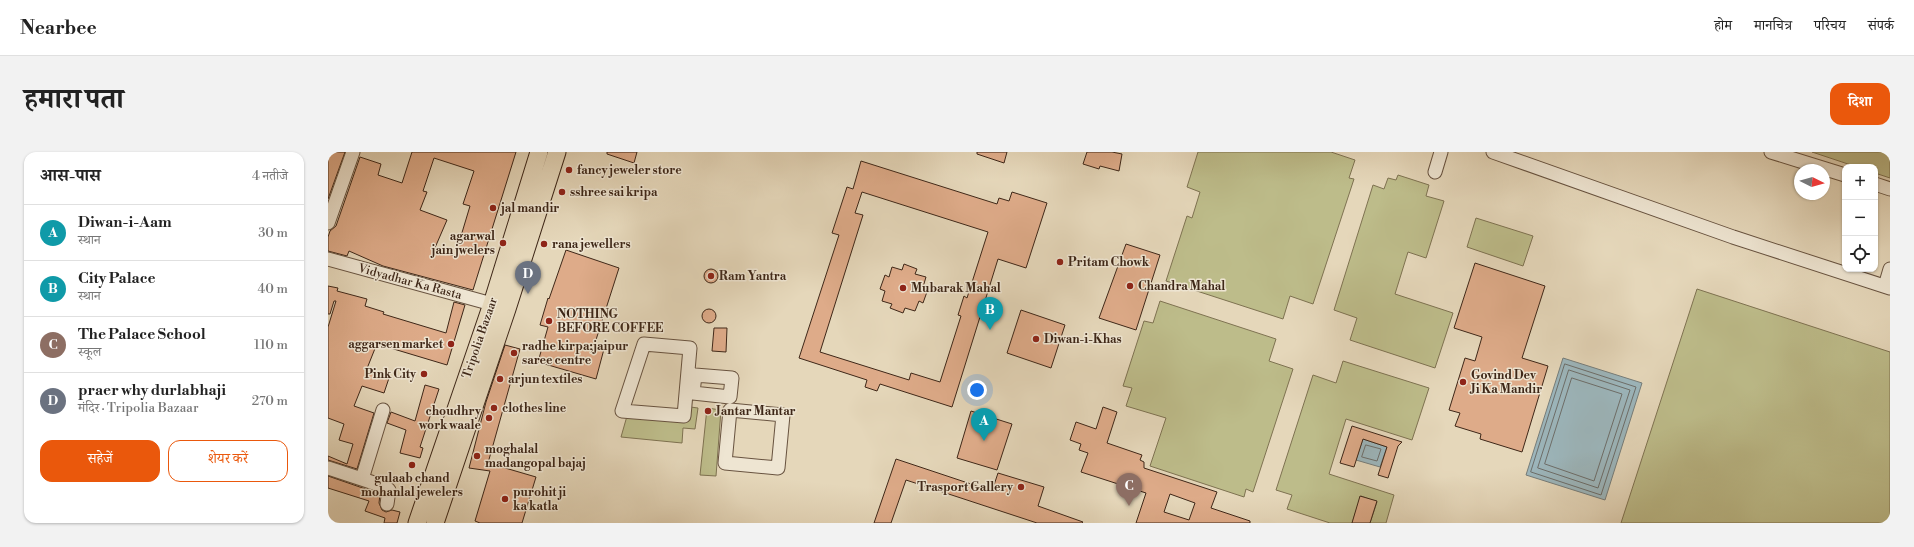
<!DOCTYPE html>
<html lang="hi">
<meta charset="utf-8">
<style>
:root{--surface:#fff;--page:#f2f2f2;--text:#222;--muted:#767676;--line:#e0e0e0;--accent:#ea580c}
body{margin:0;font-family:"Libre Bodoni","Noto Serif Devanagari",serif;background:var(--page);color:var(--text)}
.controls{position:absolute;right:12px;top:12px;display:grid;overflow:hidden;border-radius:8px;box-shadow:0 1px 3px #0004}
.controls button{width:36px;height:36px;display:grid;place-items:center;padding:0;border:0;border-bottom:1px solid var(--line);background:var(--surface);color:var(--text);font:20px sans-serif}
.compass{position:absolute;left:1466px;top:12px;width:36px;height:36px;border-radius:50%;background:var(--surface);box-shadow:0 1px 3px #0004;rotate:95deg}
.you{position:absolute;left:649px;top:238px;width:14px;height:14px;margin:-10px;border:3px solid #fff;border-radius:50%;background:#1a73e8;box-shadow:0 0 0 6px #1a73e833}
.badge{display:grid;place-items:center;width:26px;height:26px;border-radius:50%;background:var(--accent);color:#fff;font-size:13px;font-weight:700}
.pin{position:absolute;translate:-50% -33px;filter:drop-shadow(0 1px 2px #0008)}
.pin::after{content:'';position:absolute;top:21px;width:14px;height:12px;background:inherit;clip-path:polygon(0 0,100% 0,50% 100%)}
.list{margin:0;padding:0;list-style:none}
h2{display:flex;justify-content:space-between;align-items:center;height:52px;margin:0;padding:0 16px;font-size:17px}
h2 small{font-size:13px;font-weight:400;color:var(--muted)}
.list li{display:grid;grid-template-columns:26px 1fr auto;gap:12px;align-items:center;box-sizing:border-box;height:56px;padding:0 16px;border-top:1px solid var(--line)}
.list b{display:block;font-size:15px;white-space:nowrap}
.list p{margin:0;font-size:13px;white-space:nowrap;color:var(--muted)}
.list em{font-size:13px;font-style:normal;color:var(--muted)}
.actions{display:flex;gap:8px;padding:12px 16px}
.actions a{flex:1;padding:9px 0;border:1px solid var(--accent);border-radius:12px;text-align:center;font-size:14px;color:var(--accent)}
.actions .main{background:var(--accent);color:#fff}
.icon{flex:none;width:22px;height:22px;fill:none;stroke:currentColor;stroke-width:2;stroke-linecap:round;stroke-linejoin:round}
.map{position:relative;flex:none;width:1562px;height:371px;overflow:hidden;border-radius:12px}
header{display:flex;align-items:center;gap:24px;box-sizing:border-box;height:56px;padding:0 20px;background:var(--surface);border-bottom:1px solid var(--line)}
header strong{font-size:19px}
nav{display:flex;gap:22px;margin-inline-start:auto;font-size:14px}
.intro{display:flex;align-items:center;justify-content:space-between;box-sizing:border-box;height:96px;padding:0 24px}
h1{margin:0;font-size:28px}
.button{padding:10px 18px;border-radius:12px;background:var(--accent);color:#fff;font-size:14px;font-weight:700}
main{display:flex;gap:24px;padding:0 24px}
aside{flex:1;background:var(--surface);border-radius:12px;box-shadow:0 1px 3px #0004}
.map>svg:first-child{display:block}
.green{fill:#bdbc8a;stroke:#7e7251}
.water{fill:#9cb6bc;stroke:#767d7a}
.lines{fill:none;stroke-linecap:round;stroke-linejoin:round}
.shore{stroke:#6d6e6a;stroke-width:1}
.building{fill:#deab89;stroke:#3e2718;fill-rule:evenodd}
.minor-casing{stroke:#685340;stroke-width:15}
.major-casing{stroke:#3e2718;stroke-width:19}
.minor{stroke:#eee5d2;stroke-width:13}
.major{stroke:#e5d7ba;stroke-width:17}
.poi-dot{fill:#8f2418;stroke:#eee5d2;stroke-width:1.5}
.labels{text-anchor:middle;dominant-baseline:central;stroke-width:3;stroke-linejoin:round;paint-order:stroke}
.poi-label{font-size:12px;font-weight:bold;fill:#3e2718;stroke:#eee5d2;text-anchor:start}
.street-label{font-size:12px;fill:#3e2718;stroke:#eee5d2}
</style>
<header>
<strong>Nearbee</strong>
<nav><a>होम</a><a>मानचित्र</a><a>परिचय</a><a>संपर्क</a></nav>
</header>
<div class="intro"><h1>हमारा पता</h1><a class="button">दिशा</a></div>
<main>
<aside>
<h2>आस-पास<small>4 नतीजे</small></h2>
<ul class="list">
<li><span class="badge" style="background:#0f9aa8">A</span><div><b>Diwan-i-Aam</b><p>स्थान</p></div><em>30 m</em></li>
<li><span class="badge" style="background:#0f9aa8">B</span><div><b>City Palace</b><p>स्थान</p></div><em>40 m</em></li>
<li><span class="badge" style="background:#8d6e63">C</span><div><b>The Palace School</b><p>स्कूल</p></div><em>110 m</em></li>
<li><span class="badge" style="background:#6b7280">D</span><div><b>praer why durlabhaji</b><p>मंदिर · Tripolia Bazaar</p></div><em>270 m</em></li>
</ul>
<div class="actions"><a class="main">सहेजें</a><a>शेयर करें</a></div>
</aside>
<div class="map">
<svg width="1562" height="371" viewBox="0 0 1562 371">
<rect width="100%" height="100%" fill="#e5d7ba"/>
<filter id="stains"><feTurbulence type="fractalNoise" baseFrequency=".005" numOctaves="4"/><feColorMatrix values="0 0 0 0 .2 0 0 0 0 .09 0 0 0 0 .02 0 0 0 .5 -.17"/></filter>
<radialGradient id="worn" r=".72"><stop offset=".6" stop-color="#630" stop-opacity="0"/><stop offset="1" stop-color="#630" stop-opacity=".3"/></radialGradient>
<path class="green" d="M870,0H1003L1027,8L1021,26L1026,27L985,152L962,144L955,167L838,129L859,64L864,66L872,40L859,35Z
M1484,0H1562V26L1547,21V15H1529Z
M1070,23L1101,33L1098,44L1116,49L1098,106L1080,100L1067,142L1125,161L1107,216L1022,188L1029,166L1006,158L1045,33L1056,37L1060,26L1068,28Z
M1148,66L1205,84L1195,114L1139,95Z
M1369,137L1562,200V371H1293Z
M832,149L948,187L941,209L965,217L925,340L918,337L916,345L822,314L838,266L798,254L804,236L795,234L816,169L825,171Z
M1015,209L1101,236L1084,288L1018,267L1001,322L1066,343L1058,371H1042L1049,350L1033,344L1024,371H1002L959,357L964,343L948,338L985,223L1008,231Z
M355,254L370,256L367,277L355,276L354,291L293,285L299,264L353,268Z
M379,256L393,258L388,324L372,323Z"/>
<path class="water" d="M1235,206L1314,231L1277,348L1198,323Z
M1035,287L1059,295L1052,315L1028,308Z"/>
<g class="lines">
<path class="shore" d="M1237,212L1308,235L1273,343L1203,320Z
M1241,218L1302,238L1270,336L1210,316Z
M1244,226L1294,242L1266,329L1217,312Z
M1038,293L1053,297L1049,309L1034,305Z"/>
</g>
<path class="building" d="M0,0H17L0,47Z
M84,0H188L145,138L55,114L21,99L19,104L0,99V85L2,79L8,74L32,5L53,12L50,23L74,31ZM106,6L146,19L135,52L142,54L127,104L106,98L119,68L92,58L99,40L95,39Z
M279,0H309L306,11L279,2Z
M649,0H679L676,11L649,2Z
M759,0H784L794,2L791,19L772,14L771,17L755,12Z
M533,9L669,52L671,46L681,49L684,40L719,51L698,116L670,107L624,255L552,232L549,239L537,235L539,228L471,206L511,83L504,81L519,35L525,37ZM534,40L660,80L639,146L636,144L630,163L633,164L612,230L583,221L581,228L492,200L535,63L527,61Z
M798,92L832,103L808,178L771,166Z
M238,98L291,116L266,194L276,197L268,227L210,210L220,175L212,173L220,146L221,147Z
M1147,111L1217,134L1194,206L1220,214L1194,300L1152,287L1153,282L1127,274L1132,261L1121,258L1137,206L1147,209L1154,185L1126,176Z
M576,112L589,117L587,122L598,125L595,135L600,137L595,151L591,149L587,159L577,156L575,161L562,156L564,152L554,149L557,139L552,137L557,123L561,125L564,115L574,118Z
M376 124a7 7 0 1 1 14 0a7 7 0 1 1-14 0Z
M0,134L10,136L9,139L39,147L37,154L56,160L55,162L118,181L126,150L137,153L119,213L49,192L48,194L38,219L61,226L56,241L34,234L26,254L46,261L29,317L0,308V304L19,312L25,292L11,288L16,272L0,266V175L8,149H6L2,162H0Z
M374 164a7 7 0 1 1 14 0a7 7 0 1 1-14 0Z
M693,158L737,173L723,216L679,201Z
M386,176H399L398,200L384,199Z
M177,193L192,197L160,311L208,325L194,371H152L147,369L162,319L141,316L158,250Z
M97,233L111,237L92,295L95,296L92,306L72,301L78,278L59,271L63,260L87,269Z
M775,255L789,260L779,291L814,303L812,308L816,310V316L889,340L883,356L922,369V371H808L818,341L753,320L760,301L751,298L753,292L742,288L748,270L768,277ZM842,342L867,351L861,368L836,360Z
M643,259L684,272L669,318L629,306Z
M1024,274L1074,290L1070,294L1060,326L1050,323L1059,295L1035,287L1026,315L1012,311Z
M568,307L664,339L670,321L716,335L710,354L755,370L754,371H709L578,328L563,371H546Z
M0,324L52,342L51,351L54,358L58,360L64,358L72,360L69,371H56L57,366L37,359L41,349L0,336Z
M1032,344L1049,349L1042,371H1024Z"/>
<g class="lines">
<defs>
<path id="minor" d="M1165,0L1405,85L1562,136
M1443,0L1517,23
M1107,20L1113,0
M1547,32L1562,37
M0,71L25,0
M0,107L164,152
M1557,134L1562,117
M316,192L362,196L356,264L294,259Z
M367,223L404,226L402,245L365,241Z
M402,258L455,263L450,316L397,311Z
M0,316L58,335L61,338L59,352
M34,327L55,258"/>
<path id="major" d="M89,371L164,152L211,0
M107,371L179,157L229,0"/>
</defs>
<use href="#minor" class="minor-casing"/>
<use href="#major" class="major-casing"/>
<use href="#minor" class="minor"/>
<use href="#major" class="major"/>
</g>
<g class="poi-dot">
<circle cx="241" cy="18" r="4"/>
<circle cx="234" cy="40" r="4"/>
<circle cx="165" cy="56" r="4"/>
<circle cx="175" cy="91" r="4"/>
<circle cx="216" cy="92" r="4"/>
<circle cx="732" cy="110" r="4"/>
<circle cx="383" cy="124" r="4"/>
<circle cx="802" cy="134" r="4"/>
<circle cx="575" cy="136" r="4"/>
<circle cx="221" cy="169" r="4"/>
<circle cx="708" cy="187" r="4"/>
<circle cx="123" cy="192" r="4"/>
<circle cx="186" cy="201" r="4"/>
<circle cx="96" cy="222" r="4"/>
<circle cx="172" cy="227" r="4"/>
<circle cx="1135" cy="230" r="4"/>
<circle cx="166" cy="256" r="4"/>
<circle cx="380" cy="259" r="4"/>
<circle cx="161" cy="266" r="4"/>
<circle cx="149" cy="304" r="4"/>
<circle cx="84" cy="313" r="4"/>
<circle cx="693" cy="335" r="4"/>
<circle cx="177" cy="347" r="4"/>
</g>
<g class="labels">
<g class="poi-label">
<text x="249" y="18">fancy jeweler store</text>
<text x="242" y="40">sshree sai kripa</text>
<text x="173" y="56">jal mandir</text>
<text x="167" y="84" text-anchor="end">agarwal<tspan x="167" dy="14">jain jwelers</tspan></text>
<text x="224" y="92">rana jewellers</text>
<text x="740" y="110">Pritam Chowk</text>
<text x="391" y="124">Ram Yantra</text>
<text x="810" y="134">Chandra Mahal</text>
<text x="583" y="136">Mubarak Mahal</text>
<text x="229" y="162">NOTHING<tspan x="229" dy="14">BEFORE COFFEE</tspan></text>
<text x="716" y="187">Diwan-i-Khas</text>
<text x="115" y="192" text-anchor="end">aggarsen market</text>
<text x="194" y="194">radhe kirpa;jaipur<tspan x="194" dy="14">saree centre</tspan></text>
<text x="88" y="222" text-anchor="end">Pink City</text>
<text x="1143" y="223">Govind Dev<tspan x="1143" dy="14">Ji Ka Mandir</tspan></text>
<text x="180" y="227">arjun textiles</text>
<text x="174" y="256">clothes line</text>
<text x="153" y="259" text-anchor="end">choudhry<tspan x="153" dy="14">work waale</tspan></text>
<text x="388" y="259">Jantar Mantar</text>
<text x="157" y="297">moghalal<tspan x="157" dy="14">madangopal bajaj</tspan></text>
<text x="84" y="326" text-anchor="middle">gulaab chand<tspan x="84" dy="14">mohanlal jewelers</tspan></text>
<text x="685" y="335" text-anchor="end">Trasport Gallery</text>
<text x="185" y="340">purohit ji<tspan x="185" dy="14">ka katla</tspan></text>
</g>
<g class="street-label">
<text transform="translate(82 130) rotate(15)">Vidyadhar Ka Rasta</text>
<text transform="translate(152 186) rotate(-71)">Tripolia Bazaar</text>
</g>
</g>
<rect width="100%" height="100%" filter="url(#stains)"/>
<rect width="100%" height="100%" fill="url(#worn)"/>
</svg>
<div class="controls">
<button>+</button>
<button>−</button>
<button><svg class="icon" aria-label="locate" viewBox="0 0 24 24"><circle cx="12" cy="12" r="6"/><path d="M12 2v4M12 18v4M2 12h4M18 12h4"/></svg></button>
</div>
<svg class="compass" viewBox="-18 -18 36 36"><path d="M0-13l5 13h-10z" fill="#e53935"/><path d="M0 13l5-13h-10z" fill="#767676"/></svg>
<div class="you"></div>
<div class="pin badge" style="left:656px;top:289px;background:#0f9aa8">A</div>
<div class="pin badge" style="left:662px;top:178px;background:#0f9aa8">B</div>
<div class="pin badge" style="left:801px;top:354px;background:#8d6e63">C</div>
<div class="pin badge" style="left:200px;top:142px;background:#6b7280">D</div>
</div>
</main>
